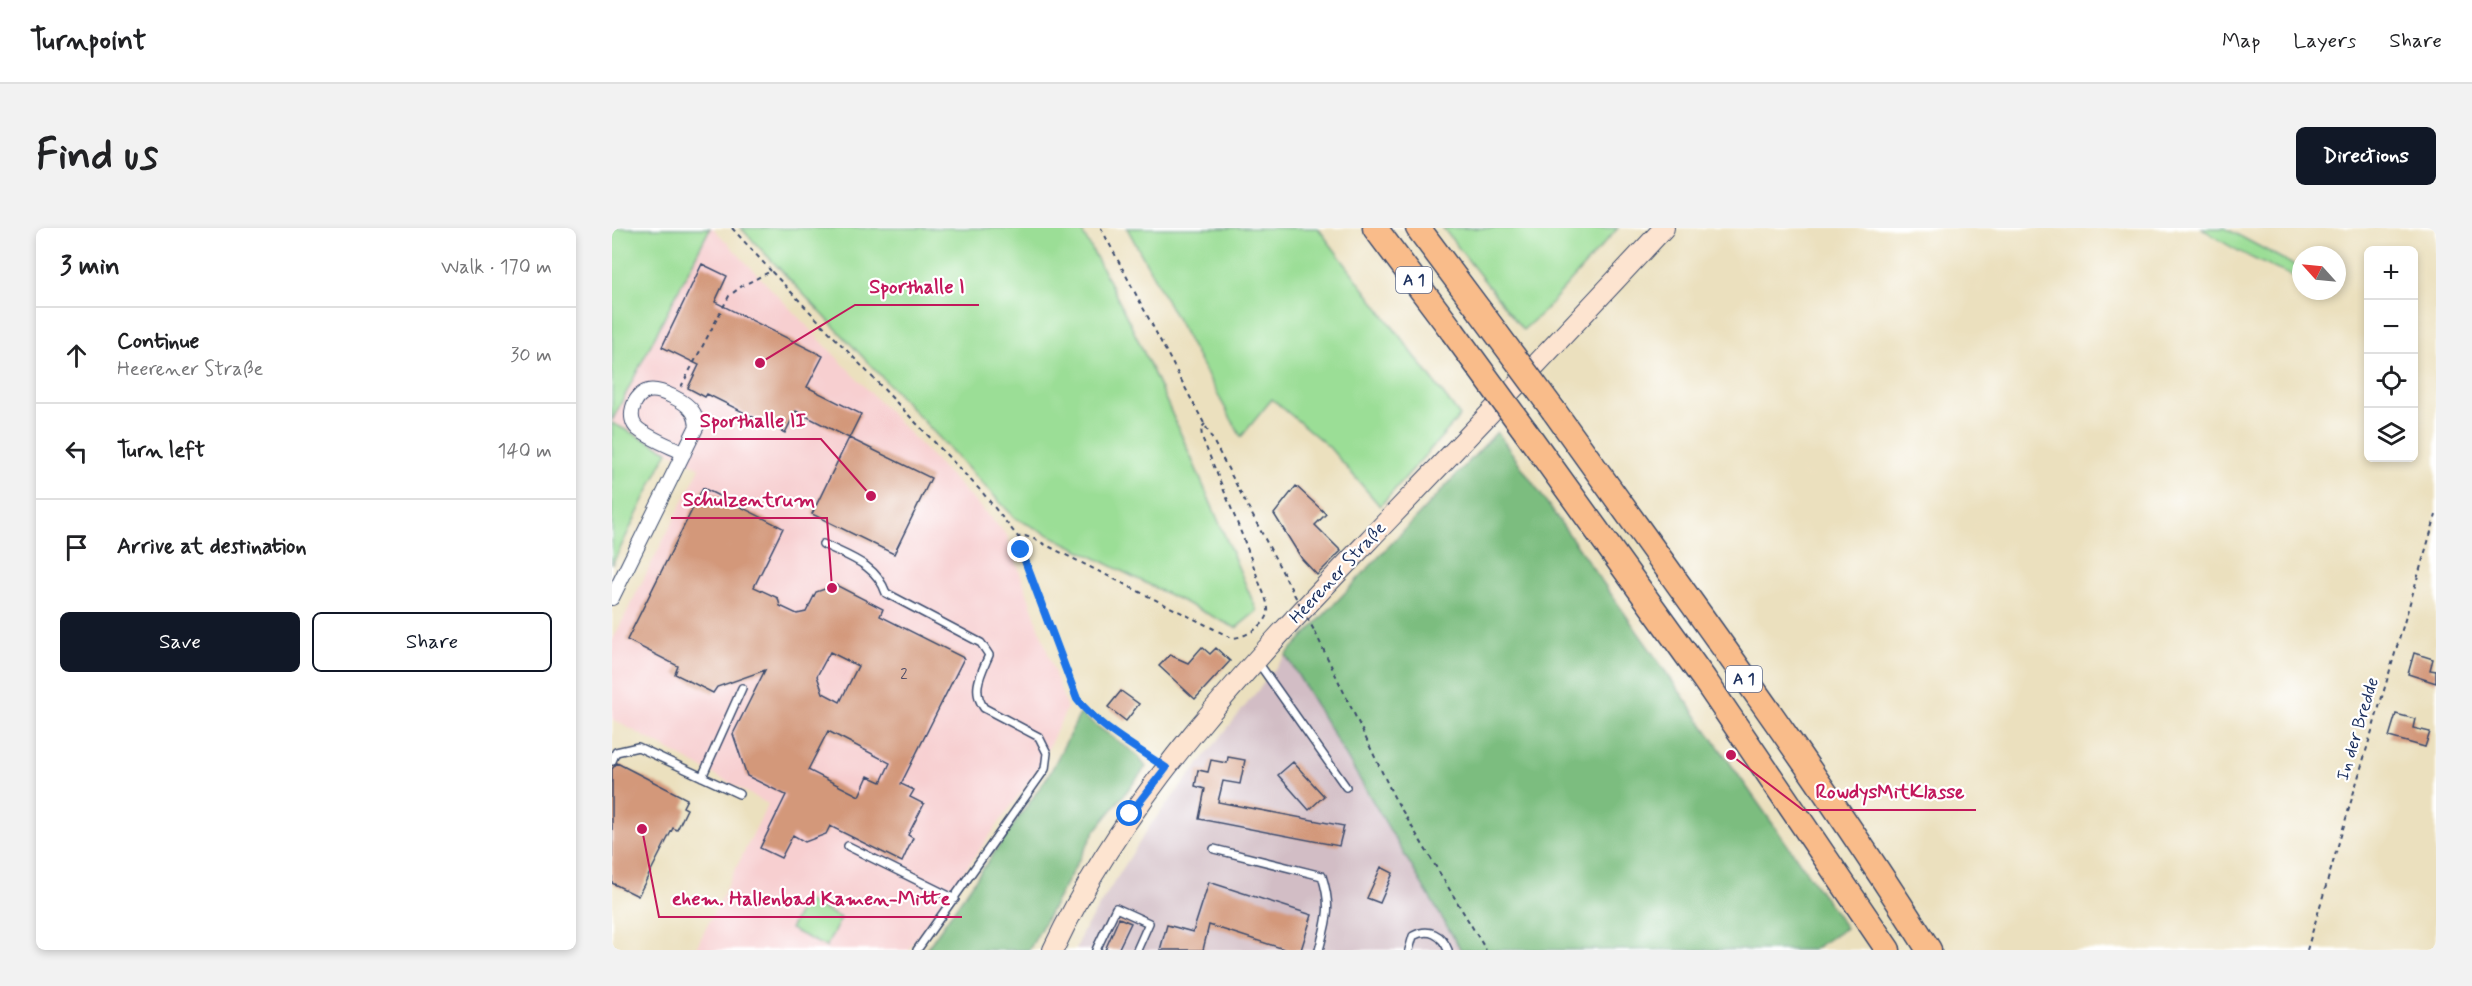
<!DOCTYPE html>
<meta charset="utf-8">
<style>
:root{--surface:#fff;--page:#f2f2f2;--text:#202124;--muted:#757577;--line:#e0e0e0;--accent:#111827}
body{margin:0;font-family:Mynerve,sans-serif;background:var(--page);color:var(--text)}
.controls{position:absolute;right:18px;top:18px;display:grid;overflow:hidden;border-radius:9px;box-shadow:0 3px 9px #0003}
.controls button{width:54px;height:54px;display:grid;place-items:center;padding:0;border:0;border-bottom:2px solid var(--line);background:var(--surface);color:var(--text);font:30px sans-serif}
.compass{position:absolute;left:1680px;top:18px;width:54px;height:54px;border-radius:50%;background:var(--surface);box-shadow:0 3px 9px #0003;rotate:297deg}
.stop{position:absolute;width:18px;height:18px;margin:-14px;border:4px solid #1a73e8;border-radius:50%;background:#fff}
.stop.end{background:#1a73e8;border-color:#fff;box-shadow:0 2px 6px #0008}
.list{margin:0;padding:0;list-style:none}
h2{display:flex;justify-content:space-between;align-items:center;height:78px;margin:0;padding:0 24px;font-size:26px}
h2 small{font-size:20px;font-weight:400;color:var(--muted)}
.list li{display:grid;grid-template-columns:39px 1fr auto;gap:18px;align-items:center;box-sizing:border-box;height:96px;padding:0 24px;border-top:2px solid var(--line)}
.list b{display:block;font-size:22px;white-space:nowrap}
.list p{margin:0;font-size:20px;white-space:nowrap;color:var(--muted)}
.list em{font-size:20px;font-style:normal;color:var(--muted)}
.actions{display:flex;gap:12px;padding:18px 24px}
.actions a{flex:1;padding:14px 0;border:2px solid var(--accent);border-radius:9px;text-align:center;font-size:21px;color:var(--accent)}
.actions .main{background:var(--accent);color:#fff}
.icon{flex:none;width:33px;height:33px;fill:none;stroke:currentColor;stroke-width:2;stroke-linecap:round;stroke-linejoin:round}
.map{position:relative;flex:none;width:1824px;height:722px;overflow:hidden;border-radius:9px}
header{display:flex;align-items:center;gap:36px;box-sizing:border-box;height:84px;padding:0 30px;background:var(--surface);border-bottom:2px solid var(--line)}
header strong{font-size:28px}
nav{display:flex;gap:33px;margin-inline-start:auto;font-size:21px}
.intro{display:flex;align-items:center;justify-content:space-between;box-sizing:border-box;height:144px;padding:0 36px}
h1{margin:0;font-size:42px}
.button{padding:15px 27px;border-radius:9px;background:var(--accent);color:#fff;font-size:21px;font-weight:700}
main{display:flex;gap:36px;padding:0 36px}
aside{flex:1;background:var(--surface);border-radius:9px;box-shadow:0 3px 9px #0003}
.map>svg:first-child{display:block}
.built{fill:#f7cfd0}
.industrial{fill:#d2bdc5}
.green{fill:#9bde96;stroke:#5b867a;stroke-width:1.5}
.forest{fill:#7cbd7f;stroke:#4c766e;stroke-width:1.5}
.building{fill:#d3987a;fill-rule:evenodd}
.lines{fill:none;stroke-linecap:round;stroke-linejoin:round}
.service-casing{stroke:#3a4a6c;stroke-width:10}
.minor-casing{stroke:#3a4a6c;stroke-width:16}
.secondary-casing{stroke:#3a4a6c;stroke-width:22}
.motorway-casing{stroke:#3a4a6c;stroke-width:27}
.path{stroke:#3a4a6c;stroke-width:2;stroke-dasharray:4.5 4.5;stroke-linecap:butt}
.service{stroke:#fff;stroke-width:7}
.minor{stroke:#fff;stroke-width:14}
.secondary{stroke:#fde4d0;stroke-width:20}
.motorway{stroke:#f9bc8a;stroke-width:24}
.motorway-bridge-casing{stroke:#3a4a6c;stroke-width:27;stroke-linecap:butt}
.path-bridge{stroke:#3a4a6c;stroke-width:2;stroke-dasharray:4.5 4.5;stroke-linecap:butt}
.motorway-bridge{stroke:#f9bc8a;stroke-width:24}
.route{stroke:#1a73e8;stroke-width:8}
.labels{text-anchor:middle;dominant-baseline:central;stroke-width:4.5;stroke-linejoin:round;paint-order:stroke}
.number-label{font-size:15px;fill:#494965}
.shield{fill:#fff;stroke:#5f6d8e;stroke-width:1.5}
.shield-label{font-size:16px;font-weight:bold;fill:#1b2f5e}
.street-label{font-size:18px;fill:#1b2f5e;stroke:#fff}
.leader{fill:none;stroke:#c2185b;stroke-width:2}
.callout-dot{fill:#c2185b;stroke:#fff;stroke-width:2}
.callout-label{font-size:20px;text-anchor:middle;font-weight:bold;fill:#c2185b;stroke:#fff;stroke-width:4.5;stroke-linejoin:round;paint-order:stroke}
</style>
<header>
<strong>Turnpoint</strong>
<nav><a>Map</a><a>Layers</a><a>Share</a></nav>
</header>
<div class="intro"><h1>Find us</h1><a class="button">Directions</a></div>
<main>
<aside>
<h2>3 min<small>Walk · 170 m</small></h2>
<ul class="list">
<li><svg class="icon" aria-label="ahead" viewBox="0 0 24 24"><path d="M12 20V5M6 11l6-6 6 6"/></svg><div><b>Continue</b><p>Heerener Straße</p></div><em>30 m</em></li>
<li><svg class="icon" aria-label="left" viewBox="0 0 24 24"><path d="M17 20v-9H6M10 6l-5 5 5 5"/></svg><div><b>Turn left</b></div><em>140 m</em></li>
<li><svg class="icon" aria-label="arrive" viewBox="0 0 24 24"><path d="M6 21V4h12l-3 4 3 4H6"/></svg><div><b>Arrive at destination</b></div></li>
</ul>
<div class="actions"><a class="main">Save</a><a>Share</a></div>
</aside>
<div class="map">
<svg width="1824" height="722" viewBox="0 0 1824 722">
<rect width="100%" height="100%" fill="#fff"/>
<filter id="ink" filterUnits="userSpaceOnUse"><feTurbulence type="fractalNoise" baseFrequency=".0167" numOctaves="2"/><feDisplacementMap in="SourceGraphic" scale="12" xChannelSelector="R" yChannelSelector="G"/><feConvolveMatrix kernelMatrix="1 2 1 2 8 2 1 2 1" color-interpolation-filters="sRGB"/></filter>
<filter id="wash" filterUnits="userSpaceOnUse"><feTurbulence type="fractalNoise" baseFrequency=".008" numOctaves="4" result="noise"/><feDisplacementMap in="SourceGraphic" scale="24" xChannelSelector="R" yChannelSelector="G"/><feGaussianBlur stdDeviation="1.35" result="paint"/><feColorMatrix in="noise" values="0 0 0 0 0 0 0 0 0 0 0 0 0 0 0 0 0 1.4 0 .05"/><feComposite in="paint" operator="in"/></filter>
<g filter="url(#wash)">
<rect width="100%" height="100%" fill="#ebe0be"/>
<path class="built" d="M98,0H101L395,307L455,480L428,538L296,722H83L156,576L0,491V413L88,240L0,193Z"/>
<path class="industrial" d="M674,427L849,722H464L470,705L539,596Z"/>
<path class="green" d="M0,0H98L0,193Z
M129,0H468C537,122 589,254 645,383L624,400L403,290Z
M515,0H706L848,188L768,278L717,219L660,171L629,209Z
M831,0H1006L932,83L911,102Z
M1590,0H1613L1689,41V51C1654,38 1620,22 1590,0Z
M0,195L56,223L0,337Z
M193,672L229,690L214,719L178,701Z"/>
<path class="forest" d="M885,204L1234,700L1200,722H849L674,427Z
M468,486L524,526L534,539L483,603L417,722H314L438,545Z"/>
<g id="blocks">
<path class="building" d="M90,36L115,48L103,74L211,128L195,159L249,186L237,210L184,183L173,205L95,166L93,169L76,160L87,137L50,119Z
M237,210L319,250L282,326L200,286Z
M684,258L714,286L703,297L729,323L705,347L690,331L662,286Z
M91,260L171,300L142,359L166,370L168,378L185,386L194,384L204,364L224,357L271,381L268,388L352,430L289,556L302,562L298,569L312,576L296,607L301,610L290,634L218,598L214,606L193,614L181,607L169,630L148,620L174,567L135,548L121,506L153,442L105,459L101,465L63,446L66,438L15,412ZM218,424L246,438L228,474L211,465L205,448ZM216,503L278,535L269,554L256,548L247,568L196,542Z
M590,419L598,426L604,420L618,433L583,471L547,438L558,427L576,435Z
M1802,425L1821,431L1818,442L1824,443V455L1796,446Z
M509,463L527,476L514,493L496,479Z
M1784,486L1803,491L1801,500L1818,504L1813,519L1777,509Z
M616,529L633,532L628,556L611,553L606,574L732,598L727,618L587,591L593,561L583,558L586,542L596,544L599,532L615,535Z
M681,534L712,568L697,582L666,547Z
M5,535L75,571L71,579L75,581L65,602L61,600L26,668L0,655V541Z
M769,639L781,645L768,675L755,670Z
M597,654L700,687L689,722H675L597,697L591,722H548L555,697L581,704Z
M507,690L519,695L506,722H493Z"/>
</g>
</g>
<g filter="url(#ink)">
<use href="#blocks" fill-opacity="0" stroke="#3a4a6c" stroke-width="1.5"/>
<g class="lines">
<defs>
<path id="service" d="M211,316C237,329 264,336 274,365L369,415L377,427C369,446 359,462 372,480L427,509L435,525L433,541L305,722
M645,433L734,559
M0,533L4,524L26,519L127,566
M90,549L130,460
M236,618L343,671
M602,621L710,648C720,679 715,692 707,722
M484,722L504,680L537,695L525,722
M797,722L801,708C817,699 830,707 836,722"/>
<path id="minor" d="M0,370L85,198C84,193 84,188 81,184C75,174 48,160 36,163C21,167 14,191 26,201C39,211 58,218 72,225"/>
<path id="secondary" d="M441,722C519,556 651,423 777,291C869,195 961,98 1052,0"/>
<path id="motorway" d="M763,0L841,104
M806,0L868,83
M942,183C1069,361 1200,537 1317,722
M914,204L1092,451L1276,722"/>
</defs>
<use href="#service" class="service-casing"/>
<use href="#minor" class="minor-casing"/>
<use href="#secondary" class="secondary-casing"/>
<use href="#motorway" class="motorway-casing"/>
<path class="path" d="M120,0L159,43
M489,0L682,366
M69,159L117,68L130,58L159,43L370,264L406,309L413,308L422,311L620,410C632,410 654,398 656,385C657,376 651,364 647,354C631,305 609,257 590,209L589,200L593,196
M406,309L409,322L465,471C484,496 515,512 541,531
M703,404L782,569L874,722
M1695,722L1824,287"/>
<use href="#service" class="service"/>
<use href="#minor" class="minor"/>
<use href="#secondary" class="secondary"/>
<use href="#motorway" class="motorway"/>
<defs>
<path id="motorway-bridge" d="M868,83L942,183
M841,104L914,204"/>
</defs>
<use href="#motorway-bridge" class="motorway-bridge-casing"/>
<path class="path-bridge" d="M682,366L703,404"/>
<use href="#motorway-bridge" class="motorway-bridge"/>
</g>
</g>
<g class="lines" filter="url(#ink)">
<path class="route" d="M409,322L465,471C487,500 524,519 554,540L518,586"/>
</g>
<g class="labels">
<g class="number-label">
<text x="292" y="447">2</text>
</g>
<g class="shield">
<rect x="784" y="39" width="36" height="26" rx="4.5"/>
<rect x="1114" y="438" width="36" height="26" rx="4.5"/>
</g>
<g class="shield-label">
<text x="802" y="52">A 1</text>
<text x="1132" y="451">A 1</text>
</g>
<g class="street-label">
<text transform="translate(726 345) rotate(-47)">Heerener Straße</text>
<text transform="translate(1746 501) rotate(-73)">In der Bredde</text>
</g>
</g>
<path class="leader" d="M148 135L243 77H367M259 268L209 211H73M220 360L215 290H59M1119 527L1191 582H1364M30 601L47 689H350"/>
<g class="callout-dot">
<circle cx="148" cy="135" r="6"/>
<circle cx="259" cy="268" r="6"/>
<circle cx="220" cy="360" r="6"/>
<circle cx="1119" cy="527" r="6"/>
<circle cx="30" cy="601" r="6"/>
</g>
<g class="callout-label">
<text x="305" y="65">Sporthalle I</text>
<text x="141" y="199">Sporthalle II</text>
<text x="137" y="278">Schulzentrum</text>
<text x="1278" y="570">RowdysMitKlasse</text>
<text x="199" y="677">ehem. Hallenbad Kamen-Mitte</text>
</g>
</svg>
<div class="controls">
<button>+</button>
<button>−</button>
<button><svg class="icon" aria-label="locate" viewBox="0 0 24 24"><circle cx="12" cy="12" r="6"/><path d="M12 2v4M12 18v4M2 12h4M18 12h4"/></svg></button>
<button><svg class="icon" aria-label="layers" viewBox="0 0 24 24"><path d="M12 4l9 5-9 5-9-5zM3 14l9 5 9-5"/></svg></button>
</div>
<svg class="compass" viewBox="-18 -18 36 36"><path d="M0-13l5 13h-10z" fill="#e53935"/><path d="M0 13l5-13h-10z" fill="#757577"/></svg>
<div class="stop" style="left:518px;top:586px"></div>
<div class="stop end" style="left:409px;top:322px"></div>
</div>
</main>
